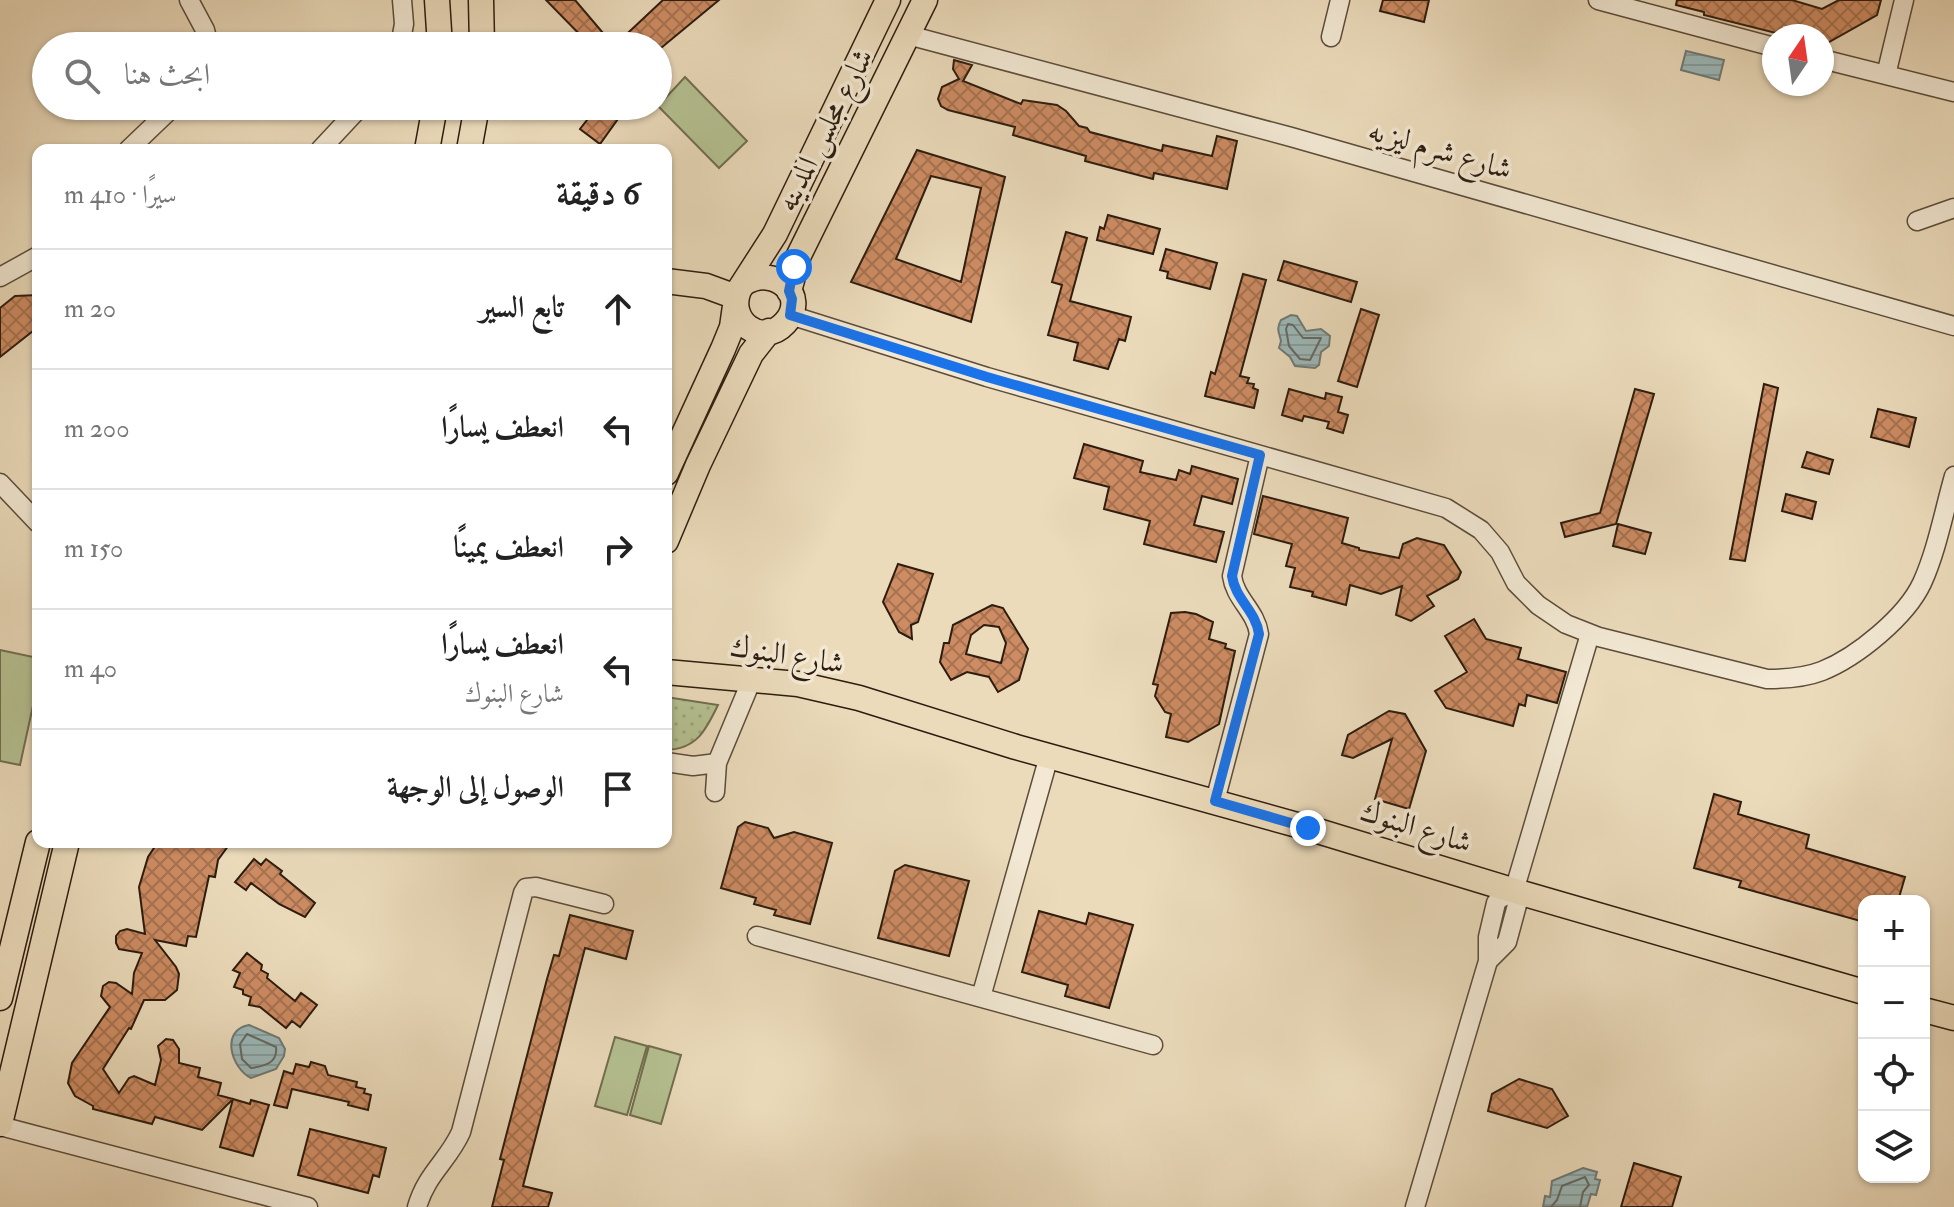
<!DOCTYPE html>
<html lang="ar">
<meta charset="utf-8">
<style>
:root{--surface:#fff;--page:#f6f6f6;--text:#222;--muted:#767676;--line:#e0e0e0}
body{margin:0;font-family:"IM FELL Double Pica",Amiri,serif;background:var(--page);color:var(--text);direction:rtl}
.controls{position:absolute;right:24px;bottom:24px;display:grid;overflow:hidden;border-radius:16px;box-shadow:0 2px 6px #0004}
.controls button{width:72px;height:72px;display:grid;place-items:center;padding:0;border:0;border-bottom:2px solid var(--line);background:var(--surface);color:var(--text);font:40px sans-serif}
.compass{position:absolute;left:1762px;top:24px;width:72px;height:72px;border-radius:50%;background:var(--surface);box-shadow:0 2px 6px #0004;rotate:13deg}
.stop{position:absolute;width:24px;height:24px;margin:-18px;border:6px solid #1a73e8;border-radius:50%;background:#fff}
.stop.end{background:#1a73e8;border-color:#fff;box-shadow:0 2px 8px #0008}
.list{margin:0;padding:0;list-style:none}
h2{display:flex;justify-content:space-between;align-items:center;height:104px;margin:0;padding:0 32px;font-size:34px}
h2 small{font-size:26px;font-weight:400;color:var(--muted)}
.list li{display:grid;grid-template-columns:52px 1fr auto;gap:24px;align-items:center;box-sizing:border-box;height:120px;padding:0 32px;border-top:2px solid var(--line)}
.list b{display:block;font-size:30px;white-space:nowrap}
.list p{margin:0;font-size:26px;white-space:nowrap;color:var(--muted)}
.list em{font-size:26px;font-style:normal;color:var(--muted)}
.icon{flex:none;width:44px;height:44px;fill:none;stroke:currentColor;stroke-width:2;stroke-linecap:round;stroke-linejoin:round}
.map{position:relative;flex:none;width:1954px;height:1207px;overflow:hidden;direction:ltr}
.search{position:absolute;background:var(--surface);box-shadow:0 2px 6px #0004;left:32px;top:32px;width:640px;height:88px;display:flex;align-items:center;gap:20px;box-sizing:border-box;padding:0 28px;border-radius:44px;color:var(--muted);font-size:30px}
.panel{position:absolute;background:var(--surface);box-shadow:0 2px 6px #0004;left:32px;top:144px;width:640px;height:704px;border-radius:16px;direction:rtl}
.map>svg:first-child{display:block}
.grass{fill:url(#grass-dots);stroke:#716e50;stroke-width:2}
.green{fill:#b5c192;stroke:#716e50;stroke-width:2}
.water{fill:url(#water-rules);stroke:#707a76;stroke-width:2}
.lines{fill:none;stroke-linecap:round;stroke-linejoin:round}
.shore{stroke:#646a64;stroke-width:2}
.building{fill:url(#building-cross-hatch);stroke:#2d1c0f;stroke-width:2;fill-rule:evenodd}
.minor-casing{stroke:#5c4c3a;stroke-width:21}
.major-casing{stroke:#2d1c0f;stroke-width:27}
.minor{stroke:#f2e8d3;stroke-width:18}
.major{stroke:#ebdbbb;stroke-width:24}
.route{stroke:#1a73e8;stroke-width:10}
.labels{text-anchor:middle;dominant-baseline:central;stroke-width:7;stroke-linejoin:round;paint-order:stroke}
.street-label{font-size:30px;fill:#2d1c0f;stroke:#f2e8d3}
</style>
<div class="map">
<svg width="1954" height="1207" viewBox="0 0 1954 1207">
<defs>
<pattern id="grass-dots" width="8" height="8" patternUnits="userSpaceOnUse" patternTransform="scale(2)"><rect width="8" height="8" fill="#b5c192"/><path d="M2 2h.1M6 6h.1" fill="none" stroke="#9ca57d" stroke-width="1.8" stroke-linecap="round"/></pattern>
<pattern id="water-rules" width="6" height="5" patternUnits="userSpaceOnUse" patternTransform="scale(2)"><rect width="6" height="5" fill="#9cb9ba"/><path d="M0 2.5h6" fill="none" stroke="#879e9f"/></pattern>
<pattern id="building-cross-hatch" width="8" height="8" patternUnits="userSpaceOnUse" patternTransform="scale(2)"><rect width="8" height="8" fill="#cd8c63"/><path d="M0 0l8 8M0 8l8-8" fill="none" stroke="#a77250"/></pattern>
</defs>
<rect width="100%" height="100%" fill="#ebdbbb"/>
<filter id="stains"><feTurbulence type="fractalNoise" baseFrequency=".0025" numOctaves="4"/><feColorMatrix values="0 0 0 0 .2 0 0 0 0 .09 0 0 0 0 .02 0 0 0 .5 -.17"/></filter>
<radialGradient id="worn" r=".72"><stop offset=".6" stop-color="#630" stop-opacity="0"/><stop offset="1" stop-color="#630" stop-opacity=".3"/></radialGradient>
<path class="grass" d="M666,697L718,705C706,730 697,749 666,750Z"/>
<path class="green" d="M685,77L747,141L719,168L658,106Z
M0,650L38,658V683L20,765L0,761Z
M615,1037L647,1046L627,1115L595,1106Z
M649,1046L681,1055L661,1124L630,1115Z"/>
<path class="water" d="M1686,51L1724,60L1719,80L1681,70Z
M1291,315L1297,316L1306,331L1321,329L1330,336L1329,346L1321,352L1319,365L1315,368L1295,366L1290,357L1279,348L1281,341C1279,332 1276,329 1281,320Z
M249,1025L279,1038L285,1049L284,1056L276,1069L251,1078C231,1068 220,1030 249,1025Z
M1583,1168L1597,1172L1595,1179L1600,1180L1596,1195L1591,1194L1587,1207H1543L1545,1196L1550,1197L1552,1181Z"/>
<g class="lines">
<path class="shore" d="M1288,324L1293,325L1303,338H1321L1310,360L1300,359L1289,346L1286,329Z
M247,1034L276,1047C278,1063 265,1066 251,1068L242,1059L240,1044Z
M1551,1207L1557,1200L1562,1186L1585,1177L1589,1185L1583,1192L1580,1207"/>
</g>
<path class="building" d="M546,0H575L614,46L663,0H719L661,48L652,40L642,46H591Z
M1383,0H1429L1424,22L1380,11Z
M1677,0H1792L1822,9L1839,0H1881L1877,15L1822,46V36H1788L1704,15V12L1676,5Z
M954,60L972,65L963,81L1021,104L1023,100L1057,105L1066,111L1079,126L1087,128L1090,132L1162,151L1163,145L1212,156L1217,136L1237,141L1227,189L1154,173L1153,179L1085,161L1086,156L1013,135L1015,127L948,110L941,106L938,99L942,87L959,79L953,69Z
M598,106H610L620,116L600,144L580,129Z
M917,150L1005,177L971,322L851,282ZM931,176L981,188L961,282L896,259Z
M1108,215L1160,229L1153,254L1097,240L1100,227L1104,229Z
M1066,232L1087,238L1070,301L1131,317L1125,341L1119,339L1108,369L1074,360L1078,343L1048,335L1062,285L1052,282Z
M1166,249L1217,263L1210,289L1167,278L1168,272L1160,270Z
M1284,261L1357,282L1351,302L1278,280Z
M1243,274L1266,280L1240,376L1249,378L1247,383L1254,384L1253,388L1258,390L1254,408L1205,396L1211,372L1215,374Z
M38,295V327L0,357V308L15,296Z
M1361,309L1379,315L1357,387L1338,381Z
M1764,384L1778,388L1745,561L1730,559Z
M1289,389L1325,399L1326,393L1342,397L1338,412L1348,415L1343,433L1327,428L1329,422L1304,416L1302,421L1282,415Z
M1635,389L1654,394L1616,524L1565,537L1561,523L1600,513Z
M1878,409L1916,418L1909,447L1871,437Z
M1084,444L1143,461L1140,472L1176,480L1179,470L1190,474L1192,466L1238,479L1232,504L1202,496L1194,525L1224,532L1216,562L1144,544L1150,521L1104,509L1109,487L1074,478Z
M1807,452L1833,460L1829,474L1802,467Z
M1786,494L1816,502L1812,519L1782,511Z
M1263,496L1348,518L1342,543L1359,548V550L1399,558L1403,544L1417,538L1444,545L1461,572L1458,579L1427,596L1434,606L1411,621L1396,615L1402,586L1381,594L1350,585L1346,605L1312,596L1313,592L1290,587L1295,568L1286,566L1292,544L1254,534Z
M1618,524L1651,533L1645,554L1613,546Z
M898,564L933,574L918,622L911,625L912,639L899,632L883,602Z
M992,605L1003,608L1028,649L1019,680L998,692L989,677L967,672L951,680L940,662L944,643H949L953,625ZM984,625L999,627L1006,643L1001,663L966,654L971,635Z
M1185,612L1196,614L1213,622L1209,639L1226,644L1225,648L1235,651L1219,724L1188,742L1166,737L1171,714L1165,712L1155,696L1158,685L1153,684L1171,613Z
M1474,619L1486,639L1521,648L1518,659L1566,672L1557,703L1527,695L1525,706L1519,704L1513,726L1446,708L1435,691L1467,672L1445,636Z
M1389,711L1405,714L1426,751L1409,809L1375,799L1392,739L1353,758L1342,755L1348,735Z
M1714,794L1741,802L1738,814L1809,835L1806,848L1905,877L1898,901H1864V922L1739,887L1741,881L1694,868Z
M745,822L768,828L774,838L794,832L832,843L810,924L774,915L776,910L754,904L756,898L721,888L738,827Z
M158,842H231L218,860L215,877L209,876L196,937L188,936L186,946L155,940L176,967L179,974L177,990L165,1000H144L131,1029L129,1028L103,1069L119,1093L129,1078L134,1076L155,1085L161,1060L158,1046L166,1039L173,1040L179,1049V1063L200,1068L198,1077L221,1083L218,1095L233,1099L202,1130L155,1117L152,1124L93,1109V1106L75,1096L68,1083L72,1063L110,1007L101,996L103,986L109,982L116,983L132,994L134,973L142,953L119,949L116,943V936L120,931L127,929L145,934L139,887L148,857Z
M254,859L261,865L266,859L282,871L280,874L315,903L305,917L279,904L251,883L246,890L235,882Z
M905,865L969,881L949,956L878,938L895,871Z
M1039,911L1086,924L1089,913L1133,925L1109,1008L1065,996L1068,985L1022,972Z
M570,915L633,931L626,959L585,948L523,1186L552,1193L548,1207H492L504,1160L500,1159L547,979L554,955L559,956Z
M247,953L262,965L261,970L268,974L267,978L295,1001L301,993L317,1005L300,1027L292,1021L286,1028L260,1007L249,1005L251,997L243,994V990L234,987L240,973L233,970Z
M311,1062L325,1066L328,1075L357,1082L356,1087L365,1089L364,1093L371,1095L368,1110L348,1105L349,1102L292,1089L287,1108L274,1105L284,1071L293,1074L296,1064L309,1067Z
M1519,1079L1552,1089L1568,1116L1547,1128L1488,1111L1492,1094Z
M233,1099L250,1104L251,1100L269,1105L253,1156L220,1147Z
M310,1129L386,1148L379,1177L373,1175L368,1193L298,1175Z
M1634,1163L1681,1177L1672,1207H1621Z"/>
<g class="lines">
<defs>
<path id="minor" d="M189,0L205,30L209,46
M1598,0L1774,47
M908,35L1291,137L1954,326
M1331,37L1340,0
M400,46L404,24L402,0
M1822,59L1954,92
M1886,75L1904,0
M128,150L174,106
M320,150L361,106
M1917,221L1954,208
M0,277L38,256
M790,315L987,377L1446,508L1481,530L1500,552L1516,583L1538,605L1566,624L1599,637L1767,679C1786,679 1804,678 1822,671C1857,657 1906,617 1922,583C1937,550 1944,511 1954,476
M0,483L38,523
M666,762L693,766L717,763L715,792
M717,763L752,679
M1215,801L1259,634C1256,611 1235,599 1232,576L1260,455
M757,936L1153,1045
M1488,961L1507,942L1517,905L1514,891L1590,634
M981,997L1049,756
M0,1126L308,1207
M417,1207C427,1173 448,1161 461,1132L523,893L526,888L536,887L604,904
M1415,1207L1488,961V937L1496,903L1499,899L1514,891"/>
<path id="major" d="M437,0L440,46
M481,0L482,46
M427,150L435,106
M469,150L477,106
M666,281L706,286L736,297
M743,284C774,263 810,296 785,323C762,348 726,321 739,290L775,234L888,0
M789,291L799,255L925,0
M666,473L723,349L732,327L735,306
M666,541L698,465L751,354L769,331
M666,672L798,684L859,698L1016,747L1308,828L1525,894L1864,992
M0,998L38,842
M1924,1010L1954,1018
M0,1124L67,842"/>
</defs>
<use href="#minor" class="minor-casing"/>
<use href="#major" class="major-casing"/>
<use href="#minor" class="minor"/>
<use href="#major" class="major"/>
</g>
<g class="lines">
<path class="route" d="M794,267L789,291L792,299L790,315L987,377L1260,455L1232,576C1235,599 1256,611 1259,634L1215,801L1308,828"/>
</g>
<g class="labels">
<g class="street-label">
<text transform="translate(825 130) rotate(-63)">شارع مجلس المدينه</text>
<text transform="translate(1440 150) rotate(16)">شارع شرم ليزيه</text>
<text transform="translate(787 655) rotate(9)">شارع البنوك</text>
<text transform="translate(1416 827) rotate(17)">شارع البنوك</text>
</g>
</g>
<rect width="100%" height="100%" filter="url(#stains)"/>
<rect width="100%" height="100%" fill="url(#worn)"/>
</svg>
<div class="controls">
<button>+</button>
<button>−</button>
<button><svg class="icon" aria-label="locate" viewBox="0 0 24 24"><circle cx="12" cy="12" r="6"/><path d="M12 2v4M12 18v4M2 12h4M18 12h4"/></svg></button>
<button><svg class="icon" aria-label="layers" viewBox="0 0 24 24"><path d="M12 4l9 5-9 5-9-5zM3 14l9 5 9-5"/></svg></button>
</div>
<svg class="compass" viewBox="-18 -18 36 36"><path d="M0-13l5 13h-10z" fill="#e53935"/><path d="M0 13l5-13h-10z" fill="#767676"/></svg>
<div class="stop" style="left:794px;top:267px"></div>
<div class="stop end" style="left:1308px;top:828px"></div>
<div class="search"><svg class="icon" aria-label="search" viewBox="0 0 24 24"><circle cx="10" cy="10" r="6"/><path d="M15 15l6 6"/></svg>ابحث هنا</div>
<section class="panel">
<h2>6 دقيقة<small>سيرًا · 410 m</small></h2>
<ul class="list">
<li><svg class="icon" aria-label="ahead" viewBox="0 0 24 24"><path d="M12 20V5M6 11l6-6 6 6"/></svg><div><b>تابع السير</b></div><em>20 m</em></li>
<li><svg class="icon" aria-label="left" viewBox="0 0 24 24"><path d="M17 20v-9H6M10 6l-5 5 5 5"/></svg><div><b>انعطف يسارًا</b></div><em>200 m</em></li>
<li><svg class="icon" aria-label="right" viewBox="0 0 24 24"><path d="M7 20v-9h11M14 6l5 5-5 5"/></svg><div><b>انعطف يمينًا</b></div><em>150 m</em></li>
<li><svg class="icon" aria-label="left" viewBox="0 0 24 24"><path d="M17 20v-9H6M10 6l-5 5 5 5"/></svg><div><b>انعطف يسارًا</b><p>شارع البنوك</p></div><em>40 m</em></li>
<li><svg class="icon" aria-label="arrive" viewBox="0 0 24 24"><path d="M6 21V4h12l-3 4 3 4H6"/></svg><div><b>الوصول إلى الوجهة</b></div></li>
</ul>
</section>
</div>
